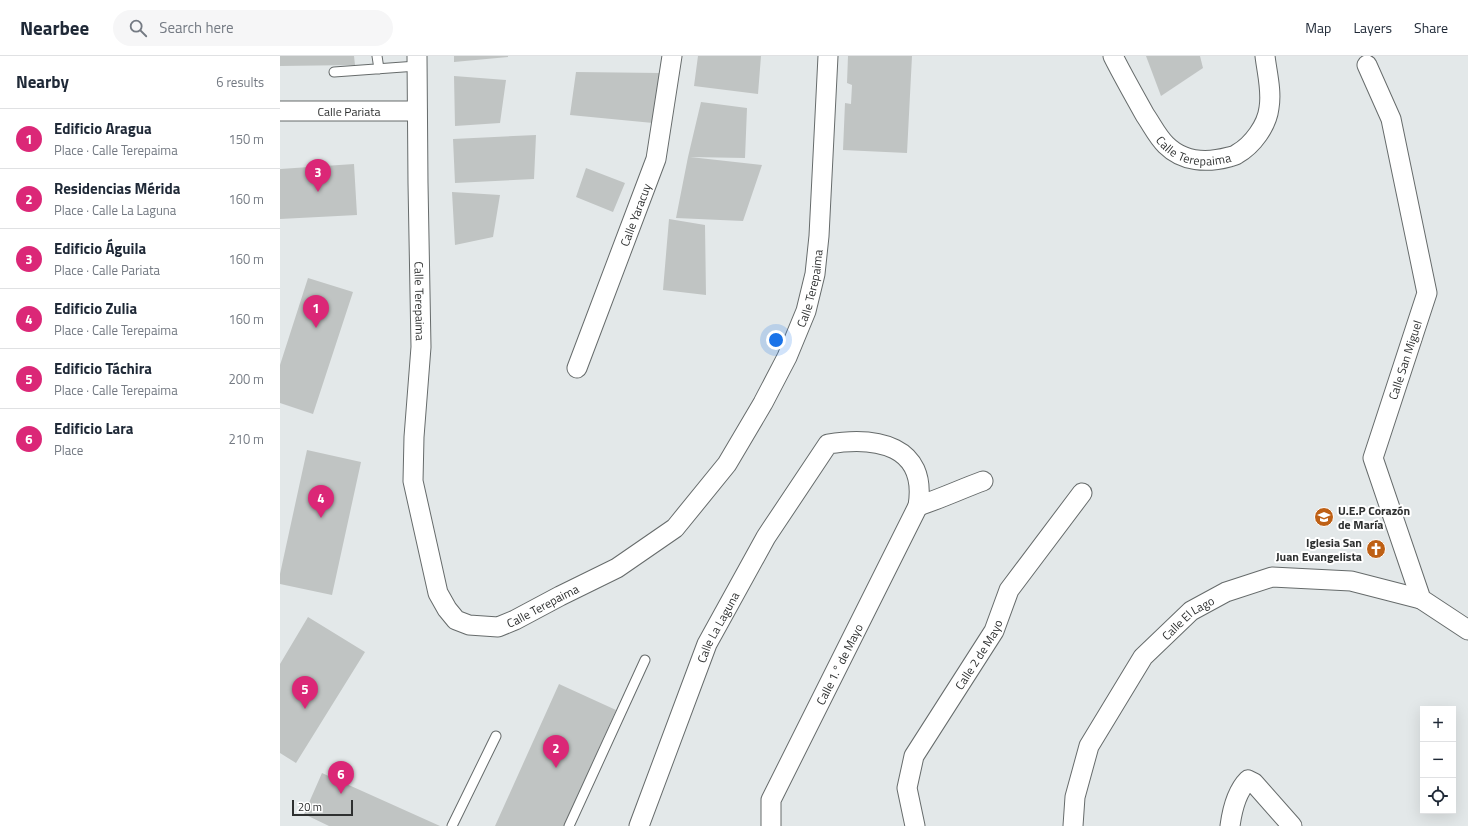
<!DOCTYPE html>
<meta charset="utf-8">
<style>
:root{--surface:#fff;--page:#f6f6f7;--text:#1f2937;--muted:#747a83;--line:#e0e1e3;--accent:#db2777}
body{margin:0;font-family:"Titillium Web",sans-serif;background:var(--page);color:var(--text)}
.controls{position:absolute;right:12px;bottom:12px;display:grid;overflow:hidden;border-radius:0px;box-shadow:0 4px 16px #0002}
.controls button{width:36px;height:36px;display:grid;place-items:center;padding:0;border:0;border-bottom:1px solid var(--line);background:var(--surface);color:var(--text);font:20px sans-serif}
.scale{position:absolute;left:12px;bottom:10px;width:61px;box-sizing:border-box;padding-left:4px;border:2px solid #2e3030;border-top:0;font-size:11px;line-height:14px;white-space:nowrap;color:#2e3030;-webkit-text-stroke:3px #fff;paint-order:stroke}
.you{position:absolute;left:496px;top:284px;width:14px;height:14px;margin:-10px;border:3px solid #fff;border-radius:50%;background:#1a73e8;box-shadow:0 0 0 6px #1a73e833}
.badge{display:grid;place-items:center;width:26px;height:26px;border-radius:50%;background:var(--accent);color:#fff;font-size:13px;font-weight:700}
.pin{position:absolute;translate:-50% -33px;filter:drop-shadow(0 1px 2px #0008)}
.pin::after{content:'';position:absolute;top:21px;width:14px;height:12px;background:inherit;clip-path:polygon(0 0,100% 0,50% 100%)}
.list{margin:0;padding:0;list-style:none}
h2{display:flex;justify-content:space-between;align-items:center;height:52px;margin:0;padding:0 16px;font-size:17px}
h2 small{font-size:13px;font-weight:400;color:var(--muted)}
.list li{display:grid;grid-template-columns:26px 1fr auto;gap:12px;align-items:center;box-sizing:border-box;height:60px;padding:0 16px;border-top:1px solid var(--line)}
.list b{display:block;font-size:15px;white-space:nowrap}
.list p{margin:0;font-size:13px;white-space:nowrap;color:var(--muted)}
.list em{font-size:13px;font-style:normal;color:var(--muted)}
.icon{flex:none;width:22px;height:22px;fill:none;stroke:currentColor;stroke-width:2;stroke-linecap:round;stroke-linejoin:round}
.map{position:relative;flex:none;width:1188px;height:770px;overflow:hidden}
header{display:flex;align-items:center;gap:24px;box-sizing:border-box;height:56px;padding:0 20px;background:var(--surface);border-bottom:1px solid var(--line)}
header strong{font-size:19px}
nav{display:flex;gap:22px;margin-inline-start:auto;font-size:14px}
.search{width:280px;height:36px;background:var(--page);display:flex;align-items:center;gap:10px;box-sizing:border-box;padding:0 14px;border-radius:22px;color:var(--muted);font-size:15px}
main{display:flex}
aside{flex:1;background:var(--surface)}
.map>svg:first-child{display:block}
.building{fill:#c0c4c3}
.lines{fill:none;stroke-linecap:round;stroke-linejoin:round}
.lane-casing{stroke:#666b6b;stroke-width:11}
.street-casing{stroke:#666b6b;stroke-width:21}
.lane{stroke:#fff;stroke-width:9}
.street{stroke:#fff;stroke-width:19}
.labels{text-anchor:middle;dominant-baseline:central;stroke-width:4;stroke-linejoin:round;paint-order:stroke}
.street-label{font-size:12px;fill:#2e3030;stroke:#fff}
.poi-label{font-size:12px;font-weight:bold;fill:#2e3030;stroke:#fff;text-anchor:start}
</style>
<header>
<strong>Nearbee</strong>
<div class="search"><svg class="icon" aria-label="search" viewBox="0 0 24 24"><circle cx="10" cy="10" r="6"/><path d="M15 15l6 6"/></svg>Search here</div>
<nav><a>Map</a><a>Layers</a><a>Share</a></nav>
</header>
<main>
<aside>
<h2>Nearby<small>6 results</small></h2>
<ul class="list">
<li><span class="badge">1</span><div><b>Edificio Aragua</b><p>Place · Calle Terepaima</p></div><em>150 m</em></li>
<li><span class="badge">2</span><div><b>Residencias Mérida</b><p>Place · Calle La Laguna</p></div><em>160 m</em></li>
<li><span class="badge">3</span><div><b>Edificio Águila</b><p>Place · Calle Pariata</p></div><em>160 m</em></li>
<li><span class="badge">4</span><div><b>Edificio Zulia</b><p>Place · Calle Terepaima</p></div><em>160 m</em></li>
<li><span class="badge">5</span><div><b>Edificio Táchira</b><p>Place · Calle Terepaima</p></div><em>200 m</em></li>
<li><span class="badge">6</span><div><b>Edificio Lara</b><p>Place</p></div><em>210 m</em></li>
</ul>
</aside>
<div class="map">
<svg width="1188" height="770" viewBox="0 0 1188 770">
<rect width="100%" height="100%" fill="#e3e8e9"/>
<path class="building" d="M0,0H74L75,9L0,10Z
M174,0H228V1L174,6Z
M418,0H481L478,38L414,30Z
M568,0H632L627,97L563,94L565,47L571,48L572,29L567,27Z
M866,0H920L923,12L881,40Z
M296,16L380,17L373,67L290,59Z
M174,20L226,24L220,67L175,70Z
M421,46L467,52L465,102L410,101L482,109L463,165L396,162L408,101Z
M256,79L254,123L175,127L173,83Z
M74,108L77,159L0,163V113Z
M306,112L345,127L333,156L296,141Z
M172,136L220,139L213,181L175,189Z
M389,163L425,169L426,239L383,234Z
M28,222L73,236L33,358L0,347V309Z
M27,394L81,406L52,539L0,528V518Z
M28,561L85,596L16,707L0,697V608Z
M279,628L336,654L284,770H215Z
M42,717L160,770H49L24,758Z"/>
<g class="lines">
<defs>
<path id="lane" d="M97,0L99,13
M54,16L137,10
M172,770L216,680
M289,770L365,604"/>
<g id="street">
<path id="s1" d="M137,0L138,127L141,291L134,381L133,425L158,537L167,553L176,564L189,569L218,571L235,564L280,540L337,512L395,472L447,408L483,347L507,301L526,255L535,218L539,180L548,0"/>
<path id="s2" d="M833,0C843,20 854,39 865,59C872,69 877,80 886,89C903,106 927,107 949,101C951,100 955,100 957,98C973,89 987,69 989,52C992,35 987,17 985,0"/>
<path d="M1087,9L1111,63L1147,237L1093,402L1141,543L1188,574"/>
<path id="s3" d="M0,55H137"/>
<path id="s4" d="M297,312L376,103L392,0"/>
<path id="s5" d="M359,770L427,588L486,481L548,388C596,380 648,389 638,450C660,443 681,433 703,425"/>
<path id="s6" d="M491,770V744L638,450"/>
<path id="s7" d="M635,770L627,732L634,700L714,575L729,534L802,437"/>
<path id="s8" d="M793,770L795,741L809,690L863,601L911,555L946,536L992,521L1071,525L1141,543"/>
<path d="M950,770C952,755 957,735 968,724L974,727L1012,770"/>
</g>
</defs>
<use href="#lane" class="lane-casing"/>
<use href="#street" class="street-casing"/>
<use href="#lane" class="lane"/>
<use href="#street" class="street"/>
</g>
<defs>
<symbol id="school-disc" viewBox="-11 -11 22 22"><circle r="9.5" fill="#be6015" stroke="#fff"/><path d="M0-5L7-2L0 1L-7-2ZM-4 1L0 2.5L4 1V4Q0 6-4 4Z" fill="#fff"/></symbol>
<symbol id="church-disc" viewBox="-11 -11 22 22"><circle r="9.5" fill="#be6015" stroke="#fff"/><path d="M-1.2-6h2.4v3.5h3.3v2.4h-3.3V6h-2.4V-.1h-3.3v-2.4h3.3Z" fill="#fff"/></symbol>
</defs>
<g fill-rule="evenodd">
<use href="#school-disc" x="1033" y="450" width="22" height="22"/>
<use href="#church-disc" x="1085" y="482" width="22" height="22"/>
</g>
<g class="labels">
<g class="street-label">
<text stroke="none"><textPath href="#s3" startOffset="69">Calle Pariata</textPath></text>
<text stroke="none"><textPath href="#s2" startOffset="133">Calle Terepaima</textPath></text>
<text stroke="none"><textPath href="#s4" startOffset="164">Calle Yaracuy</textPath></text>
<text stroke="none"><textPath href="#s1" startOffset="1097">Calle Terepaima</textPath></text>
<text stroke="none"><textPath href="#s1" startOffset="245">Calle Terepaima</textPath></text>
<text transform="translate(1125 304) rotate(-72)">Calle San Miguel</text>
<text stroke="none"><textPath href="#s1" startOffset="665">Calle Terepaima</textPath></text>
<text stroke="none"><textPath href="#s8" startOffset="246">Calle El Lago</textPath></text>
<text stroke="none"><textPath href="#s5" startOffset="214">Calle La Laguna</textPath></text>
<text stroke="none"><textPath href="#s7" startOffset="192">Calle 2 de Mayo</textPath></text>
<text stroke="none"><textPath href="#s6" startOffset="178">Calle 1.° de Mayo</textPath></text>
</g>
<g class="poi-label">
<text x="1058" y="454">U.E.P Corazón<tspan x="1058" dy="14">de María</tspan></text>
<text x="1082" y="486" text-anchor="end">Iglesia San<tspan x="1082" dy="14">Juan Evangelista</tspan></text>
</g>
</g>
</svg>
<div class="controls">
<button>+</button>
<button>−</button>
<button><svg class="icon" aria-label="locate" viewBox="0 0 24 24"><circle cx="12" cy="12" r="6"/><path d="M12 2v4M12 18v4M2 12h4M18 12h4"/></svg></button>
</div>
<div class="scale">20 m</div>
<div class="you"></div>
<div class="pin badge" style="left:36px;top:272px">1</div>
<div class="pin badge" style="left:276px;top:712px">2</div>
<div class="pin badge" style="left:38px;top:136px">3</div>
<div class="pin badge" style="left:41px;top:462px">4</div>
<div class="pin badge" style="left:25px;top:653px">5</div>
<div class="pin badge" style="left:61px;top:738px">6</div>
</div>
</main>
